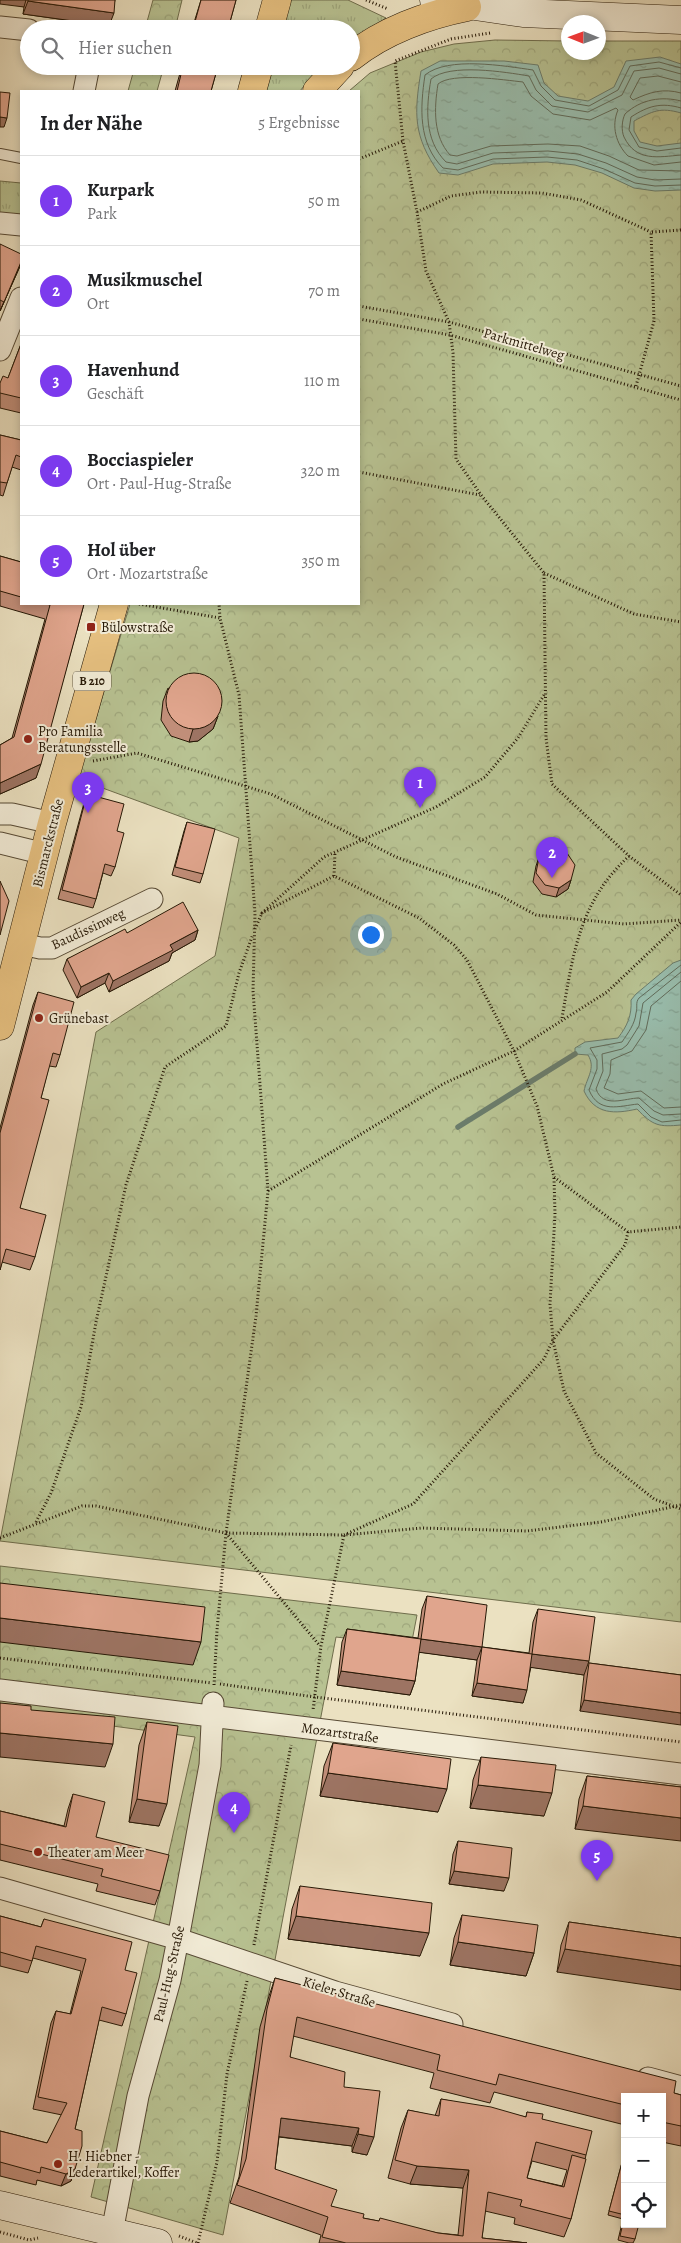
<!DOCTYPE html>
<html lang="de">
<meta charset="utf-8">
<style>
:root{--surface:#fff;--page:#f2f2f2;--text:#202124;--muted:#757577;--line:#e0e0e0;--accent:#7c3aed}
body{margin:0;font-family:Alegreya,serif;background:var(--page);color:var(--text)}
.controls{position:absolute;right:15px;bottom:15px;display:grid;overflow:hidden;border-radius:0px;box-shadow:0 2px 8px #0003}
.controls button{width:45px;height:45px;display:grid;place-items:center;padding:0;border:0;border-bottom:1px solid var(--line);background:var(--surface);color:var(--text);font:25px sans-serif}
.compass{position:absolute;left:561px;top:15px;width:45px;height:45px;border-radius:50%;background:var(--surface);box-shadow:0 2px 8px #0003;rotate:271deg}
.you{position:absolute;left:370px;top:934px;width:18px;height:18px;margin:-12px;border:4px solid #fff;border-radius:50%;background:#1a73e8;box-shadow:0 0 0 8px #1a73e833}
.badge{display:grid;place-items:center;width:32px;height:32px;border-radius:50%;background:var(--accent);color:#fff;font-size:16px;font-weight:700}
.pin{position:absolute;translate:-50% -41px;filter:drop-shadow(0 1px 2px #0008)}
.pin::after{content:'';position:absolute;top:26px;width:18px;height:15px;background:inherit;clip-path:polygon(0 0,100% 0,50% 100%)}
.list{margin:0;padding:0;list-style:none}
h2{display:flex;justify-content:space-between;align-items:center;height:65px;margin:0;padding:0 20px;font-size:21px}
h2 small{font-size:16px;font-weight:400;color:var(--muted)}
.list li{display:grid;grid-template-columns:32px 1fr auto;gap:15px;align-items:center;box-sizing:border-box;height:90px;padding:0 20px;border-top:1px solid var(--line)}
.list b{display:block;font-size:19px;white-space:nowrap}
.list p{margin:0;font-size:16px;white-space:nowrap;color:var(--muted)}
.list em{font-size:16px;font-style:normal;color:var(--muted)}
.icon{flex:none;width:28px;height:28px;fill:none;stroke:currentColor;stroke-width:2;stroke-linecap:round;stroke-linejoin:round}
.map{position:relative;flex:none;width:681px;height:2243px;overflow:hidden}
.search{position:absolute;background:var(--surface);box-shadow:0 2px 8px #0003;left:20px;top:20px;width:340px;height:55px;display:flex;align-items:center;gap:12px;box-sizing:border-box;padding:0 18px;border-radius:28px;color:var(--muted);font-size:19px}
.panel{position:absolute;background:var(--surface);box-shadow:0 2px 8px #0003;left:20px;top:90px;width:340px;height:515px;border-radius:0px}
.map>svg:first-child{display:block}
.grass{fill:url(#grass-tufts);stroke:#6f6d4c}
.forest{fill:url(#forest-crowns);stroke:#6f6d4c}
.water{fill:url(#water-ripples);stroke:#6b7c6b}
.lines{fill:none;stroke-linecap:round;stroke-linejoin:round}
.shore{stroke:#606b5a;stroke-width:1}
.stream{stroke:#6b7c6b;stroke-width:5.5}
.service-casing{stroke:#574a35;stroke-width:12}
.minor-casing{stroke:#574a35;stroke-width:23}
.secondary-casing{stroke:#261806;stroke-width:29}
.primary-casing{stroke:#261806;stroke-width:29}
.path{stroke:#261806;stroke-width:3;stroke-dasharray:1 2.5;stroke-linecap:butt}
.service{stroke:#f2ecd7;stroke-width:10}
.minor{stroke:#f2ecd7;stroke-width:21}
.secondary{stroke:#f2ecd7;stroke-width:28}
.primary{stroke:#e6c080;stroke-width:28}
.wall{fill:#c18e79;stroke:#261806;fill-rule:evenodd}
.shaded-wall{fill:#9d7463;stroke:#261806}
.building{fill:#e0a58d;stroke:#261806}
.poi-dot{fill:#8f2418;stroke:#f2ecd7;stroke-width:2}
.labels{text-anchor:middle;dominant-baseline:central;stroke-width:4;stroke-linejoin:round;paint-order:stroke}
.shield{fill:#f2ecd7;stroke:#635845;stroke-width:1}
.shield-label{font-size:12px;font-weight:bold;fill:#261806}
.street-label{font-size:14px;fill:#261806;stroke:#f2ecd7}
.poi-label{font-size:14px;fill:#261806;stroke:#f2ecd7;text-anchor:start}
</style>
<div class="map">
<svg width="681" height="2243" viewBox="0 0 681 2243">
<defs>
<pattern id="grass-tufts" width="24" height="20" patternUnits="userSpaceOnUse" patternTransform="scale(1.25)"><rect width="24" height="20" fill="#b8c292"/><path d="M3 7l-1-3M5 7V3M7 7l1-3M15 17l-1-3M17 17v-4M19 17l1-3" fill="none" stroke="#9ea67c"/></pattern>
<pattern id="forest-crowns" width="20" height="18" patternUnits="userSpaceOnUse" patternTransform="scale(1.25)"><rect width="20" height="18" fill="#b8c292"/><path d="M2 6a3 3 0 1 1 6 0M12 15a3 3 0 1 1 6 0" fill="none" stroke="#9ea67c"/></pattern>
<pattern id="water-ripples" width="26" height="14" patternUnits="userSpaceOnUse" patternTransform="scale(1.25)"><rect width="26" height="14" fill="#99beae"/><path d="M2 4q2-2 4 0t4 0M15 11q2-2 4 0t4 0" fill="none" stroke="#84a394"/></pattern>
</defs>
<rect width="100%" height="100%" fill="#ebe1c1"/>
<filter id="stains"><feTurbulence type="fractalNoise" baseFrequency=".004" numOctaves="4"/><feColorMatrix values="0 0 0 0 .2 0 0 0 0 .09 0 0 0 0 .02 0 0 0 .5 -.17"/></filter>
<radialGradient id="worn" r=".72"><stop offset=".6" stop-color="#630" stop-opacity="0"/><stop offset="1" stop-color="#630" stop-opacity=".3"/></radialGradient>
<path class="grass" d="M291,0H348L386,18L351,40V29H283Z
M271,66H320L300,91H264Z
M0,181L21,183V216L0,214Z"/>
<path class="forest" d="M153,0H182L175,29H145Z
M495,40L568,41V52H598L599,41H681V1622L0,1541L96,1032L215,956L239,838L78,779L130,604H359V91H349L370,73L421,52L454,44Z
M135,66H164L157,91H128Z
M0,1566L417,1615L411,1646L336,1637L223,2235L91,2197L195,1737L0,1711Z"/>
<path class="water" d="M660,57L681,64V113C660,107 653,111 634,121V131L640,142L657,146L681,143V190L655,191L634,188L602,173L575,165L547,162L493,164L458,175L439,173C413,136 414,114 421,71L440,61H504L538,65L544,83L558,96L588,101L614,87L626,61Z
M681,960V1125C659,1127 653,1126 637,1109C615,1114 595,1115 584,1091C587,1077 596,1068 588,1055L575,1054V1048L585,1042L618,1038C627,1026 632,1016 631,1000L636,994L673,963Z"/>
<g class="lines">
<path class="shore" d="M681,68L659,62L630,66L618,90L589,106L555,100L541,86L533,70C505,66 448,56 425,75C420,108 418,143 443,168L458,170L493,159L547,157L577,160L604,169L635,183L655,186L681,185
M681,74L659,68L634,71L622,95L588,112L552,106L536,90L529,76C505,72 450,63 431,79C426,108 424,140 446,162L457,164L493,153L548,151L578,154L606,163L637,177L655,180L681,179
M681,82L658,76L640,78L630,97L633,100C650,92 663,88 681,93
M681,101C662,96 641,99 625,114C622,120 621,130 624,137C636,162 658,157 681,155
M681,108C661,102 648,106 631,117L629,130L639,147L657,151L681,148
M681,162L654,165L628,156C616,144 611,126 618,110L616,108L590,120L553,114L531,96L523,82C504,80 452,72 438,84C434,109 433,136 450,155L457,156L491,146L548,144L580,146L609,156L639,170L681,171
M681,965L639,998C635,1003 638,1007 636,1013C635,1024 628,1033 622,1042L590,1048L597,1060V1069L589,1090C599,1114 619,1106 638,1104L651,1117L662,1122L681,1120
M681,972L643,1003L639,1026L627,1045L622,1049L602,1054L603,1071L596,1089C603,1109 625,1098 639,1098L654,1111L663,1115L681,1114
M681,981L651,1006L646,1030L632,1051L611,1060L610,1074L604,1088L618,1094L641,1091L664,1108L681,1107"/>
<path class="stream" d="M458,1127L575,1054"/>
<defs>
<path id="service" d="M0,154L21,158"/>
<path id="minor" d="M0,27L29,30
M84,91L89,66
M0,223L21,225
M0,350L21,298
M0,814H12L52,823
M0,843L45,854
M22,944L40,948H52L152,899
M0,1690L681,1774
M0,1888L178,1939L335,1992L452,2024
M648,2078L681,2087
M110,2243L138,2096L170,1980L178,1939L210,1765L213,1703"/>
<path id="secondary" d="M434,0L523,13L681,20
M0,2205L158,2243"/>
<path id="primary" d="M269,29L277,0
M351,57C383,31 427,15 467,7
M252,91L259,66
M317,91L340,66
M0,1026L52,823L114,604"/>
</defs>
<use href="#service" class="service-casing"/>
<use href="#minor" class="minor-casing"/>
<use href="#secondary" class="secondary-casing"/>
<use href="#primary" class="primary-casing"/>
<path class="path" d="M366,0L388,9
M490,33L451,39L395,61L403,141L417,212L426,271L449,322L453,353L456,459L481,495L544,573L546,738L552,784L629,856L681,895
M359,159L403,141
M417,212L451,196L481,192L542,193L581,200L651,232
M359,306L449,322L681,386
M359,319L450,335L681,400
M636,386L654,321L651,232L681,230
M359,472L480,495
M544,573L634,614L681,622
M139,604L220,618
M544,695L518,738L485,777L436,807L324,857L262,913L334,876L419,918L454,945L467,960L514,1051L537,1106L554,1177L628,1232L681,1227
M93,761L137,753L271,794L396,857L497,894L536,915L624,924L681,920
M334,876L335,852
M255,929L262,913
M562,1018C573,954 579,902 629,856
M554,1178L555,1214L550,1304L553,1340L564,1391L596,1453L654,1499L681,1509
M268,1191L443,1084L514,1051L607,992L681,922
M628,1232L625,1245L553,1340L544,1359L413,1504L344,1535L422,1528L527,1531L601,1522L681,1505
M36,1522L51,1493L81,1407L96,1322L126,1185L165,1067L226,1026L239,973L253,934
M226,1533L320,1646
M0,1538L82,1506H96L226,1533L344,1535L321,1646L313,1710
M0,1658L212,1683
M220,1684L315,1697L681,1742
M214,1685L217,1630L226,1533L256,1316L268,1191L253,991L255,913L239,695L220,618L219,604
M254,1945L291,1745
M0,2232L29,2240L38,2238
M179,2236L197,2243
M198,2243L217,2162L227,2074L247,1981"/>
<use href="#service" class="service"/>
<use href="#minor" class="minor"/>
<use href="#secondary" class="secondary"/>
<use href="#primary" class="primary"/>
</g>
<path class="wall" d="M0,0H115L109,26L23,14L24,7Z
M201,0H236L228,29H192Z
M182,66H218L211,91H175Z
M0,244L21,264L0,311Z
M21,344V413L0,408V383L8,378Z
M0,435L21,440V470L12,467L3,496L0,495Z
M0,556L21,562V604H84L36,778L0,794V745L12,738L45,619L0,606Z
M168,688L218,716L213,729L198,741L189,742L171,736L161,720L163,701Z
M87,794L117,831L115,867L111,876L103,873L96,899L93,908L58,899L84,803Z
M187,822L203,874L200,883L172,875L184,831Z
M539,857L571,880L568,889L556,897L542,894L533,882L536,866Z
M198,930L195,940L172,953L169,961L109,992L105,983L77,998L63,970L67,959L127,933Z
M38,992L60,1055L56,1067L49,1066L41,1098L20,1208L35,1257L30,1270L2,1262L0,1270V1128L33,1005Z
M427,1596L482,1647L529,1653L533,1622L538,1609L589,1663L681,1675L580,1711L584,1675L531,1667L523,1703L472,1696L477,1660L419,1652L415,1681L410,1695L337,1685L342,1642L347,1629L418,1638L422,1609Z
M147,1722L159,1826L129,1822L139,1745Z
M333,1743L438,1812L320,1796L324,1766Z
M481,1757L544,1816L470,1808L473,1780Z
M587,1776L681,1787L575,1829L579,1799Z
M73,1794L96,1837L160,1891L155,1905L96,1891L98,1884L0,1860V1811L64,1826L68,1809Z
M458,1841L504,1891L449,1884L453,1854Z
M300,1886L420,1956L288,1939L292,1909Z
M462,1915L534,1953L526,1976L450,1965L454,1938Z
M0,1916L41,1927L44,1919L125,1970L126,2014L122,2026L99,2020L75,2129V2169L71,2181L61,2186L37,2180L36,2185L0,2176V2131L47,2143L62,2115L33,2109L51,2023L56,2011L70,2014L81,1971L33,1958L28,1973L0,1966Z
M569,1922L681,1938L557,1972L561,1945Z
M275,1978L681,2095V2146L662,2142V2097H625V2125L494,2092L490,2103L430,2088L434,2073L293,2036L290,2057L344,2087L367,2155L352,2152V2146L279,2137L275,2169L331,2206L363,2218L438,2233L458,2235L463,2188L410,2184L388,2178L401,2128L408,2110L435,2116L441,2099L526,2117L527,2112L542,2119L586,2155L571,2219L564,2237L514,2224L515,2218L485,2211L482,2238L527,2243H319L321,2235L230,2203L239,2177L260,2027L269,1996ZM532,2161L567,2170L562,2186L527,2178Z
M624,2155L635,2239L633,2243H629L618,2240L623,2219L608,2215Z"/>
<path class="shaded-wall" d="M0,0H26L24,7L0,4Z
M28,1L114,13L109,26L23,14Z
M0,117L7,118L4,127H0Z
M21,262V264L0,311L4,302Z
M218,716L213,729L198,741L189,742L193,729Z
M41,764L36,778L0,794V783Z
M571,880L568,889L556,897L559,888Z
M198,930L195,940L172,953L169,961L109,992L113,981L170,945Z
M109,973L105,983L77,998L81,987Z
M0,1618L201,1642L193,1665L0,1642Z
M421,1639L482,1647L477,1660L417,1652Z
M532,1654L589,1661L584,1675L528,1667Z
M341,1671L415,1681L410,1695L337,1685Z
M477,1683L527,1690L523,1703L472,1696Z
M584,1700L681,1713V1725L580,1711Z
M0,1733L113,1744L105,1767L0,1757Z
M328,1773L447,1789L438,1812L320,1796Z
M478,1785L552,1793L544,1816L470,1808Z
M137,1799L167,1804L159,1826L129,1822Z
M583,1806L681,1818V1841L575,1829Z
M454,1871L509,1878L504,1891L449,1884Z
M296,1916L429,1933L420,1956L288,1939Z
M458,1942L534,1953L526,1976L450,1965Z
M565,1949L681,1966V1990L557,1972Z
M281,2118L359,2128L352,2146L274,2136Z
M358,2134L374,2137L367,2155L352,2152Z
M417,2166L469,2170L463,2188L410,2184Z
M75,2169L71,2181L61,2186L66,2174Z"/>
<path class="building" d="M28,0H115L114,13L28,1Z
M201,0H236L228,29H193Z
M183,66H218L211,91H177Z
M0,92L10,93L7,118L0,117Z
M0,244L21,254V262L4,302L0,300Z
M21,344V398L0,393V383L3,376L8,378Z
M0,435L21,440V457L16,455L7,483L0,482Z
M0,556L21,562V597L0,591Z
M46,604H84L41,764L0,783V745L14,737L50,605Z
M166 701a28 28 0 1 1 56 0a28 28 0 1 1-56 0Z
M87,794L124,804L117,831L124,833L115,867L105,864L96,899L62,890Z
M187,822L215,829L203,874L175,867Z
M552,849L567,853L575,865L571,880L559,888L545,885L536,873L539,857Z
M0,881L9,901L0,935Z
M183,902L198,930L170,945L173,950L113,981L109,973L81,987L67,959L125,929L127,933Z
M38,992L74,1002L60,1055L53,1053L41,1098L49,1100L20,1208L46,1215L35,1257L6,1249L0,1270V1133Z
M0,1583L205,1607L201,1642L0,1618Z
M427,1596L487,1605L482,1647L421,1639Z
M538,1609L595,1617L589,1661L532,1654Z
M347,1629L421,1639L415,1681L341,1671Z
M482,1647L532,1654L527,1690L477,1683Z
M589,1663L681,1675V1713L584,1700Z
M0,1703L31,1706V1710L115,1717L113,1744L0,1733Z
M147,1722L178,1726L167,1804L137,1799Z
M333,1743L451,1759L447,1789L328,1773Z
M481,1757L556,1765L552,1793L478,1785Z
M587,1776L681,1787V1818L583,1806Z
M73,1794L105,1802L96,1837L169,1855L160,1891L101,1876L103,1869L0,1844V1811L66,1827Z
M458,1841L512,1848L509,1878L454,1871Z
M300,1886L432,1903L429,1933L296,1916Z
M462,1915L538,1925L534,1953L458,1942Z
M0,1916L41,1927L44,1919L132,1942L125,1970L137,1973L126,2014L102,2007L75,2129L82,2131V2146L75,2169L66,2174L41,2167L40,2173L0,2162V2131L47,2143L67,2103L38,2097L56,2011L71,2014L86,1959L36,1946L32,1961L0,1952Z
M569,1922L681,1938V1966L565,1949Z
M275,1978L676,2081L674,2093L681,2095V2126L662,2122V2097H625V2105L499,2074L496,2085L437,2070L440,2055L297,2017L290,2057L345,2072L344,2087L380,2091L374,2137L358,2134L359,2128L281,2118L275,2169L337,2190L331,2206L364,2214L363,2218L379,2221L380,2218L438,2233L463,2236L469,2170L417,2166L395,2160L408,2110L439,2116L441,2099L491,2107L526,2117L527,2112L543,2114L542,2119L592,2131L586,2155L536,2142L527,2178L564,2187L572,2155L586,2159L571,2219L520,2206L522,2200L488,2192L482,2238L527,2243H346L322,2237L328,2217L237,2185L246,2159L267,2009Z
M624,2155L625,2156V2215L609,2211Z
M625,2215V2224H639L635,2239L620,2236Z"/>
<g class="poi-dot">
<rect x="86" y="622" width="10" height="10" rx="2.5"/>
<circle cx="28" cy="739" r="5"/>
<circle cx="39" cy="1018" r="5"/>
<circle cx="38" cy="1852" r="5"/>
<circle cx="58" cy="2164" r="5"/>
</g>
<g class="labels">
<rect class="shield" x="73" y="671.5" width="38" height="19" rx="4"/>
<g class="shield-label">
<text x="92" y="681">B 210</text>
</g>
<g class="street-label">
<text transform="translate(524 344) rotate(16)">Parkmittelweg</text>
<text transform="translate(48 843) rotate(-76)">Bismarckstraße</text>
<text transform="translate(88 929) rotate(-25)">Baudissinweg</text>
<text transform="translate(340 1733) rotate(8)">Mozartstraße</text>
<text transform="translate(169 1974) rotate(-77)">Paul-Hug-Straße</text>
<text transform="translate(339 1992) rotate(17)">Kieler Straße</text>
</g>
<g class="poi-label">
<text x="101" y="627">Bülowstraße</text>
<text x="38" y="731">Pro Familia<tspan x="38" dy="16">Beratungsstelle</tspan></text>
<text x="49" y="1018">Grünebast</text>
<text x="48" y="1852">Theater am Meer</text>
<text x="68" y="2156">H. Hiebner -<tspan x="68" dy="16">Lederartikel, Koffer</tspan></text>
</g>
</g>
<rect width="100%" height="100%" filter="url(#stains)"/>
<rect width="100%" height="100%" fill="url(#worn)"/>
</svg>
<div class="controls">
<button>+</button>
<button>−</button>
<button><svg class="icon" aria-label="locate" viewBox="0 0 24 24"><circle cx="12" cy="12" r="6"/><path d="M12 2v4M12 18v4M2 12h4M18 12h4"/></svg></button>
</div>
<svg class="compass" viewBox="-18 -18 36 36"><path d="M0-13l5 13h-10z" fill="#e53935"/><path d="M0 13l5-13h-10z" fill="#757577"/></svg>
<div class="you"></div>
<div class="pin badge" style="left:420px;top:808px">1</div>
<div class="pin badge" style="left:552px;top:878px">2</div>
<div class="pin badge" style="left:88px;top:813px">3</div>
<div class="pin badge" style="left:234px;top:1833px">4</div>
<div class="pin badge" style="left:597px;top:1881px">5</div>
<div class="search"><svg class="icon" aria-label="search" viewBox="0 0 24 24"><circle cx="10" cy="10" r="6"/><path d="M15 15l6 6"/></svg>Hier suchen</div>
<section class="panel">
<h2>In der Nähe<small>5 Ergebnisse</small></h2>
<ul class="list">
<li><span class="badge">1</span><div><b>Kurpark</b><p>Park</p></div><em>50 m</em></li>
<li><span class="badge">2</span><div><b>Musikmuschel</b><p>Ort</p></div><em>70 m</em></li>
<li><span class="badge">3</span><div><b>Havenhund</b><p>Geschäft</p></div><em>110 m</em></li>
<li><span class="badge">4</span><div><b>Bocciaspieler</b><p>Ort · Paul-Hug-Straße</p></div><em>320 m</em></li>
<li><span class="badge">5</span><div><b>Hol über</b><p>Ort · Mozartstraße</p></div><em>350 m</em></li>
</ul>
</section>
</div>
